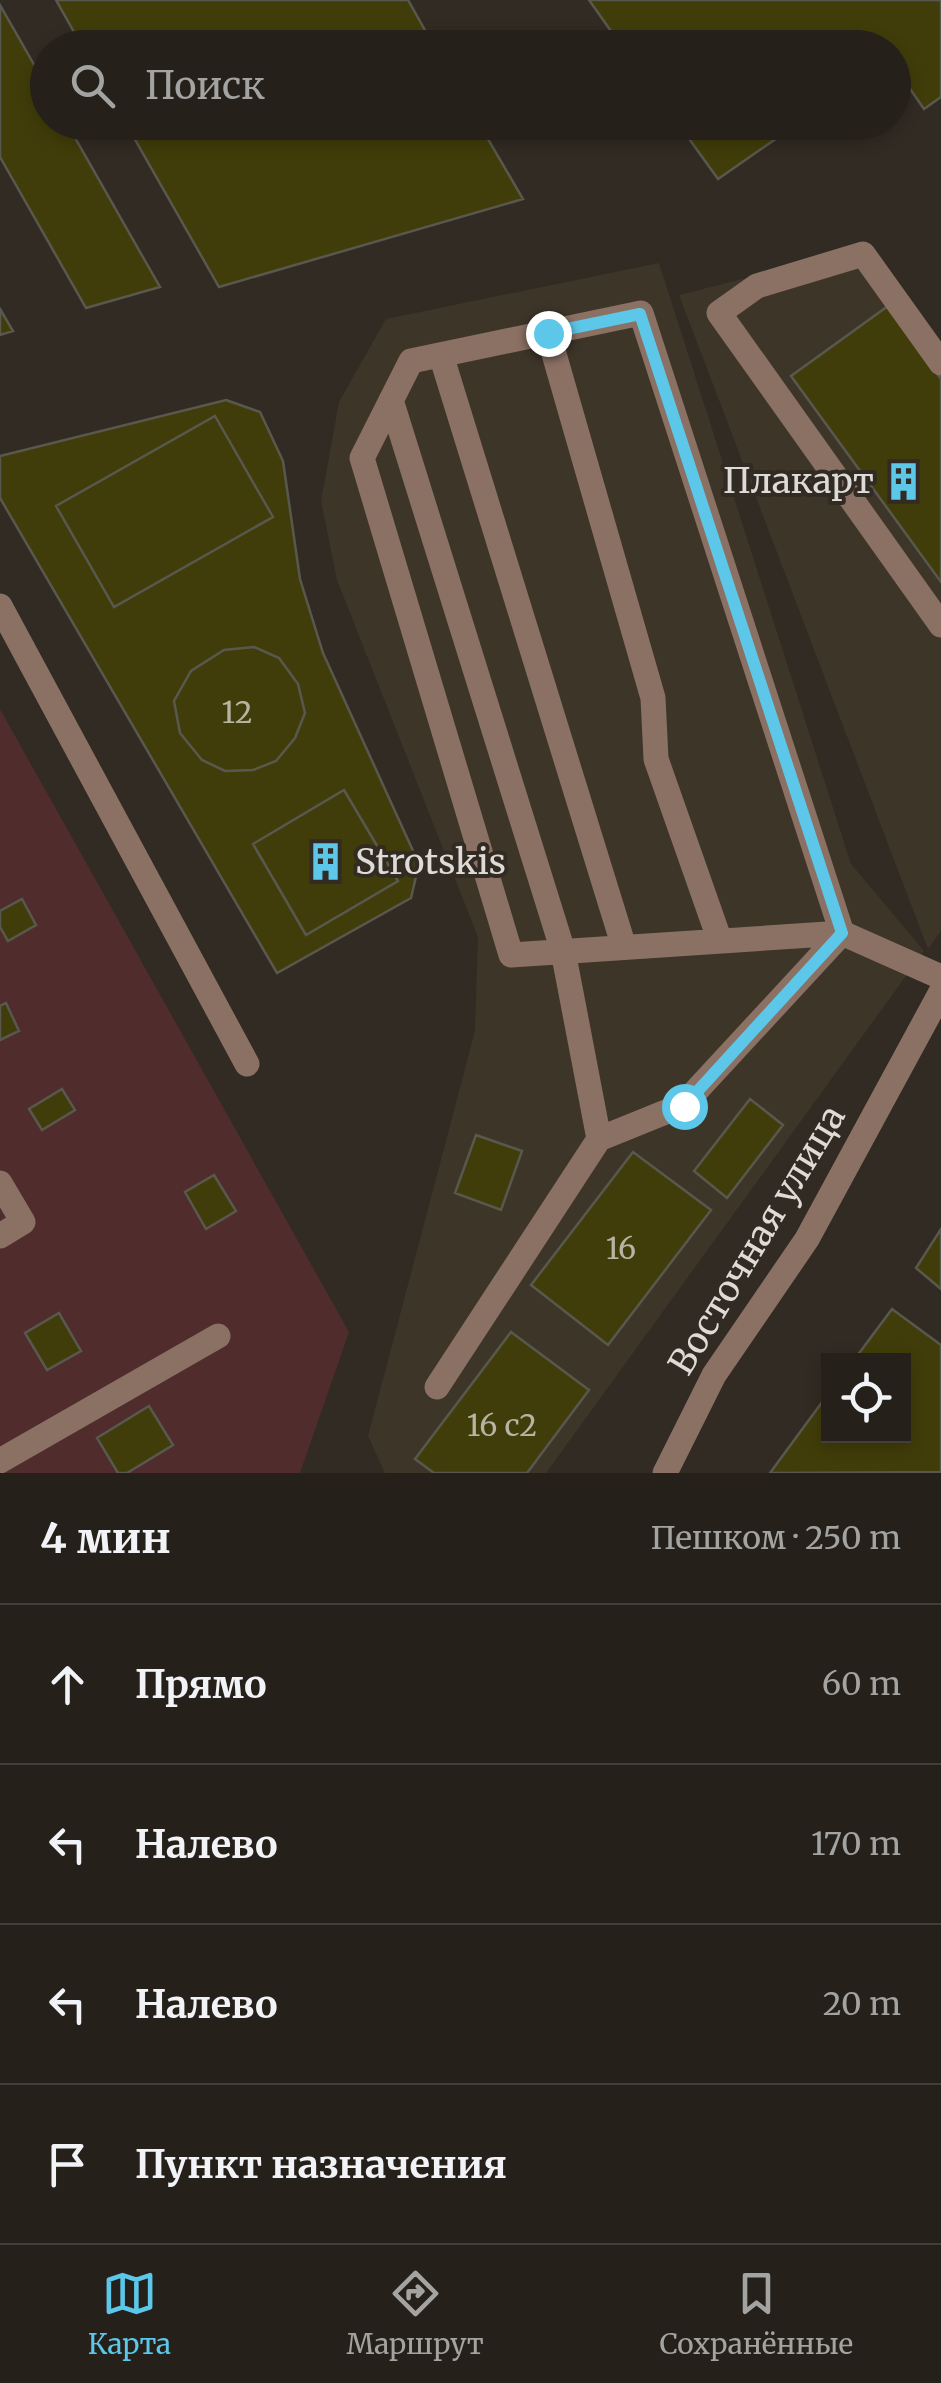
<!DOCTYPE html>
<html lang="ru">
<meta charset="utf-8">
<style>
:root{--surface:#25201a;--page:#312d27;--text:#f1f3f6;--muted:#a3a3a2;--line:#423e39;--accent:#5cc7e8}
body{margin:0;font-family:Merriweather,serif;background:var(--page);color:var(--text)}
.controls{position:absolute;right:30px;bottom:30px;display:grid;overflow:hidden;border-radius:0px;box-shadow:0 5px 15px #0003}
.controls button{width:90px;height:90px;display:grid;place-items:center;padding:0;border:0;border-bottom:2px solid var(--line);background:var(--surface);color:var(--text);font:50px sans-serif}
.stop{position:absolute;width:30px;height:30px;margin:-22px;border:8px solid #5cc7e8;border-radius:50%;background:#fff}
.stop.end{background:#5cc7e8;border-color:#fff;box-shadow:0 2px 10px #0008}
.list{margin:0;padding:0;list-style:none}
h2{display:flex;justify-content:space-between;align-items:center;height:130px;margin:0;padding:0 40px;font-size:42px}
h2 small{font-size:32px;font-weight:400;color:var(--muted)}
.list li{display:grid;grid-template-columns:65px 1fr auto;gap:30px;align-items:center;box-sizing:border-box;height:160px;padding:0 40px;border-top:2px solid var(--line)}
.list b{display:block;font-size:38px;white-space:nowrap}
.list em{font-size:32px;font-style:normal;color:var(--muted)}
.icon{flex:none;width:55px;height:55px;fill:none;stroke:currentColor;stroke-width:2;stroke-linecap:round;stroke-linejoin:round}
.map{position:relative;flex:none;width:941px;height:1473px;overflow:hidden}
.search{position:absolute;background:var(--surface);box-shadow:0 5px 15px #0003;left:30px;right:30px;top:30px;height:110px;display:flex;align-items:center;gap:25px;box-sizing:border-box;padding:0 35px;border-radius:55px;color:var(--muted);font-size:38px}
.sheet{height:770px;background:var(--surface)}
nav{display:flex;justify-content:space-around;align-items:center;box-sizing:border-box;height:140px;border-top:2px solid var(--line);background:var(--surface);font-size:28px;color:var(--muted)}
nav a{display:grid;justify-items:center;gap:5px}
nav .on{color:var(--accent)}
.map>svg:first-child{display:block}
.built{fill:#3e3529}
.green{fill:#502c2d}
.building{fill:#413d0a;stroke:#59584e;stroke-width:2.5}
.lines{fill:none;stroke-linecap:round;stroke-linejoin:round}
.minor{stroke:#8b7164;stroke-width:25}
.route{stroke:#5cc7e8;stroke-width:12}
.labels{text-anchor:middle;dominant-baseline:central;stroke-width:8;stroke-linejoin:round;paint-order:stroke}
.number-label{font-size:30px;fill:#b7b4a3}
.poi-label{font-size:35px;fill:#dedbd6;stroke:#312b23;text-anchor:end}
.street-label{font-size:35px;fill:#dedbd6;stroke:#312b23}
</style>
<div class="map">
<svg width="941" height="1473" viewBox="0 0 941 1473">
<rect width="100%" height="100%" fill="#312b23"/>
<path class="built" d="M873,246L941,343V931L928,949L679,295Z
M659,263L851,864L924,951L546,1473H385L368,1436L475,1031L478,937L337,580L321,501L339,402L386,319Z"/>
<path class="green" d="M0,709L349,1332L300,1473H0Z"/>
<path class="building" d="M56,0H408L435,48H83Z
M589,0H941V97L924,109L906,83L894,91V48H623Z
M0,5L48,89V122H66L160,287L86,308L0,157Z
M125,122H478L523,199L219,287Z
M677,122H800L718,179Z
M888,306L941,379V582L791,376Z
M0,309L13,331L0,335Z
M226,400L260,412L283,461L300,579L323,653L419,864L411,898L277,973L0,498V456Z
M215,416L273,517L114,607L56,506Z
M254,647L279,658L298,684L305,713L295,738L276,761L253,770L225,771L202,760L180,733L174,701L191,671L224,650Z
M344,790L398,881L306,935L253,844Z
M22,899L36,925L8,941L0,927V911Z
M6,1003L19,1031L0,1040V1006Z
M62,1089L75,1110L42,1130L29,1109Z
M750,1099L783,1125L727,1198L694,1171Z
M476,1135L522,1151L501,1210L455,1193Z
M633,1152L711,1210L608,1345L531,1285Z
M214,1175L236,1211L206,1229L185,1192Z
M941,1229V1289L916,1268Z
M892,1309L941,1345V1472L770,1473L828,1394V1436H904V1360H854Z
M59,1313L81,1351L47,1370L25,1333Z
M511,1332L589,1390L527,1473H434L415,1459Z
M149,1406L173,1445L127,1473H118L97,1438Z"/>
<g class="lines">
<path class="minor" d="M548,333L653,698L656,759L720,941
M441,355L624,947
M941,363L863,254L757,286L719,313L941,625
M391,400L563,951L599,1139
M0,606L247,1064
M842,933L641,313L411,361L362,458L511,955L842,933L941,977
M0,1183L23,1222L0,1236
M437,1387L599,1139L683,1105L842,933
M0,1461L218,1336
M665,1473L714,1375L807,1239L941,992"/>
</g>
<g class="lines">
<path class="route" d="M548,333L640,314L842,933L684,1106"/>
</g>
<defs>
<symbol id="building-bare" viewBox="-9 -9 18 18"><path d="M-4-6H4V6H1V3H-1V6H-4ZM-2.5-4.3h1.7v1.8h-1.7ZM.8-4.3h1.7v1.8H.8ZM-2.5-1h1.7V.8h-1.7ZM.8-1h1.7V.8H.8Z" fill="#5cc7e8" stroke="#312b23" stroke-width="2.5" paint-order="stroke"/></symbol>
</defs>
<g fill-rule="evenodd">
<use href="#building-bare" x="876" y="454" width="55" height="55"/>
<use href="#building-bare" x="298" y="834" width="55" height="55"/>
</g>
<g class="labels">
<g class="number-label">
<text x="237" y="712">12</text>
<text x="621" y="1248">16</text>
<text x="502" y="1425">16 с2</text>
</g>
<g class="poi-label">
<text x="874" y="481">Плакарт</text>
<text x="355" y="862" text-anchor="start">Strotskis</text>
</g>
<g class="street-label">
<text transform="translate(757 1240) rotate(-59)">Восточная улица</text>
</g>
</g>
</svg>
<div class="controls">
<button><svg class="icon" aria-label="locate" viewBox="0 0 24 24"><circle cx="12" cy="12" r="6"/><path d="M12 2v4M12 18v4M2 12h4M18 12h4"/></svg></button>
</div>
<div class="stop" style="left:684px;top:1106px"></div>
<div class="stop end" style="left:548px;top:333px"></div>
<div class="search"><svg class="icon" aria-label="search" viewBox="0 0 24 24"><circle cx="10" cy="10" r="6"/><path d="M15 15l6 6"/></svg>Поиск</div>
</div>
<section class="sheet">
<h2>4 мин<small>Пешком · 250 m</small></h2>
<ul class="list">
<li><svg class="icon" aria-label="ahead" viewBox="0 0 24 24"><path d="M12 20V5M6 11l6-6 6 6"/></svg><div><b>Прямо</b></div><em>60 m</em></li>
<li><svg class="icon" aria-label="left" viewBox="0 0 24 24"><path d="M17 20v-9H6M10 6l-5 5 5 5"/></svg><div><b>Налево</b></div><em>170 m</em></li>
<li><svg class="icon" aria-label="left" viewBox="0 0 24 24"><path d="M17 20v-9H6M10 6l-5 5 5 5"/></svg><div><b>Налево</b></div><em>20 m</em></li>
<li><svg class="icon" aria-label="arrive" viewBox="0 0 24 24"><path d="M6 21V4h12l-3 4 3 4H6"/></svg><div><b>Пункт назначения</b></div></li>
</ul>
</section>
<nav>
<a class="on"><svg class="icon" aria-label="map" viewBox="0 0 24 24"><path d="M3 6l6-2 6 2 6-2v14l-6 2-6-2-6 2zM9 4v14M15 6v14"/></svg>Карта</a>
<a><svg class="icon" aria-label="directions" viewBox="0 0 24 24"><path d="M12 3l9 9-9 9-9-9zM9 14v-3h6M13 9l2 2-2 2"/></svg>Маршрут</a>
<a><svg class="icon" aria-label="saved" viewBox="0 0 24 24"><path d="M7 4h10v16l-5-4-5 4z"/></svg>Сохранённые</a>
</nav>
